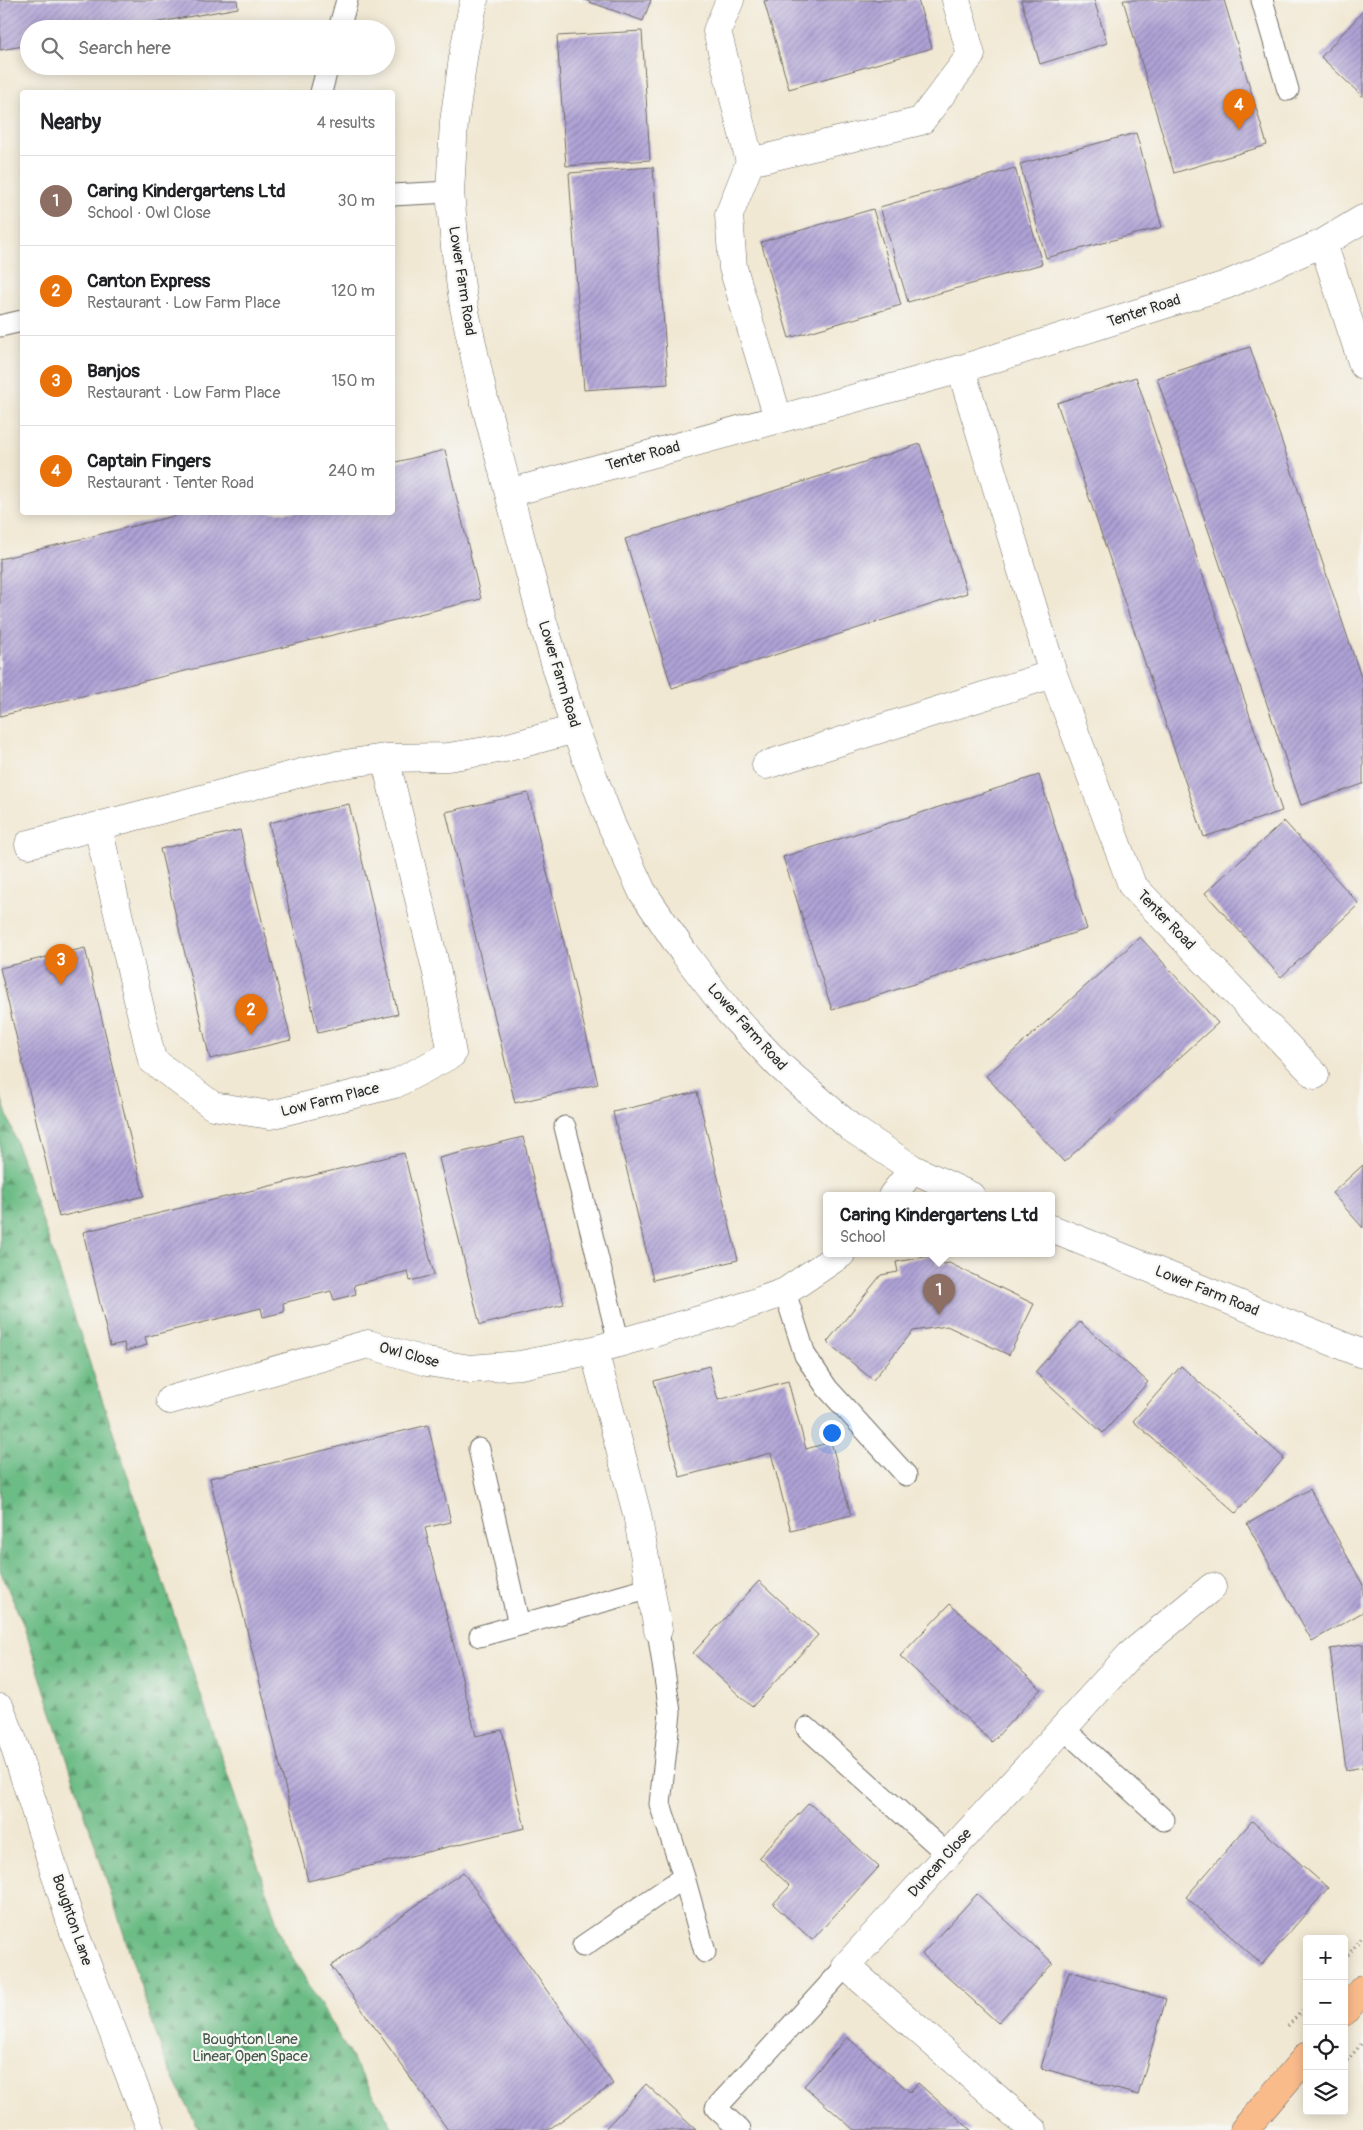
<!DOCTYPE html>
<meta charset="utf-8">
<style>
:root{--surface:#fff;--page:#f6f6f6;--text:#202124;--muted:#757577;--line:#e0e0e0;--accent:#1f6fb2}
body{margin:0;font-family:Pangolin,sans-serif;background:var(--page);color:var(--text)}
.controls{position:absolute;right:15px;bottom:15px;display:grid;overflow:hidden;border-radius:5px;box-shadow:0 2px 12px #0003}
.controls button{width:45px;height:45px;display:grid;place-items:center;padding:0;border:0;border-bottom:1px solid var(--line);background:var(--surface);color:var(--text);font:25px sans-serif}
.you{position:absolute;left:831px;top:1432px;width:18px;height:18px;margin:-12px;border:4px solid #fff;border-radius:50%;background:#1a73e8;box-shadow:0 0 0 8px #1a73e833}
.badge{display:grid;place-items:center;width:32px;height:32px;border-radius:50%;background:var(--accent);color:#fff;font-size:16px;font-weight:700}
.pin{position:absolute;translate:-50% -41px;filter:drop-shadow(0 1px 2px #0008)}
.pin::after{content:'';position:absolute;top:26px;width:18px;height:15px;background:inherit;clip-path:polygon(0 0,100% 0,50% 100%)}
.popup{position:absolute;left:823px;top:1192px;width:232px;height:65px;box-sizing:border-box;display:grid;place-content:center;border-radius:5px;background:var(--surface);filter:drop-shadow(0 1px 4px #0005);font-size:16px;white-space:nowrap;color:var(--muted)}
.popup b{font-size:19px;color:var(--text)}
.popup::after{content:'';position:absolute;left:50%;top:100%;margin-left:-10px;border:10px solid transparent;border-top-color:var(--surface)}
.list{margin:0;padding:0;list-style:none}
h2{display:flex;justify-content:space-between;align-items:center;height:65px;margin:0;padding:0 20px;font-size:21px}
h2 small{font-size:16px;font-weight:400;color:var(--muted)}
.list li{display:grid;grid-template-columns:32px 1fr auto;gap:15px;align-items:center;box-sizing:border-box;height:90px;padding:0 20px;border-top:1px solid var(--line)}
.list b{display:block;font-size:19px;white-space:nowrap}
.list p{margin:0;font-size:16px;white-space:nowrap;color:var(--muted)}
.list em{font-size:16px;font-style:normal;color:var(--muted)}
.icon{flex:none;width:28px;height:28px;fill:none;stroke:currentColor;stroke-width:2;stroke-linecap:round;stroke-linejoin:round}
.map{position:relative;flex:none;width:1363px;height:2130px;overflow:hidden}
.search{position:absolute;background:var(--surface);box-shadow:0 2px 12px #0003;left:20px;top:20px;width:375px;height:55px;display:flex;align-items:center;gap:12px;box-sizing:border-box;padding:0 18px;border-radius:28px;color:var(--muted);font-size:19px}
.panel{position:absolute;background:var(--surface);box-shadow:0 2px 12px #0003;left:20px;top:90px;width:375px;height:425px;border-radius:5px}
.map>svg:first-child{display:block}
.forest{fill:url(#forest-firs);stroke:#4c7458}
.building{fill:url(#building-hatch)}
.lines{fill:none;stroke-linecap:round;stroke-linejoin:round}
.service-casing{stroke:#706d66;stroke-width:23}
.minor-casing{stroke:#706d66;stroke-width:29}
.tertiary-casing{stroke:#706d66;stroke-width:29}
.primary-casing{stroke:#706d66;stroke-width:29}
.path{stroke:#706d66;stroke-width:3;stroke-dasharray:1 4;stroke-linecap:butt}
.service{stroke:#fff;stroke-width:21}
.minor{stroke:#fff;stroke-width:28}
.tertiary{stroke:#fff;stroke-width:28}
.primary{stroke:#fabb8b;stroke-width:28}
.labels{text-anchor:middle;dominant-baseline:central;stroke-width:4.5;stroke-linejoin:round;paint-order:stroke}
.street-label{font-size:15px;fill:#2b2b2b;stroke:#f6f6f2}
.park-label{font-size:15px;fill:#425748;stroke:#f6f6f2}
</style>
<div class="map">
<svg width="1363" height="2130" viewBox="0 0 1363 2130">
<defs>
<pattern id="forest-firs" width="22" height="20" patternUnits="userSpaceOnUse" patternTransform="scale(1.25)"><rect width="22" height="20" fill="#6cbc85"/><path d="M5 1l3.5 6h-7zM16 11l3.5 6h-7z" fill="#59996d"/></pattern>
<pattern id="building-hatch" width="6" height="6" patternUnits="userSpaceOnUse" patternTransform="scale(1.25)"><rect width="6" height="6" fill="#afa2d6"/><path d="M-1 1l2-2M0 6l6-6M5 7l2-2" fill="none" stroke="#8f84ae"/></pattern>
</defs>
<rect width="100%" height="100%" fill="#f6f6f2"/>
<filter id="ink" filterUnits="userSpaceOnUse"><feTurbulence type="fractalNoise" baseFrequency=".02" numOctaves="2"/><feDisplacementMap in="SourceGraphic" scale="10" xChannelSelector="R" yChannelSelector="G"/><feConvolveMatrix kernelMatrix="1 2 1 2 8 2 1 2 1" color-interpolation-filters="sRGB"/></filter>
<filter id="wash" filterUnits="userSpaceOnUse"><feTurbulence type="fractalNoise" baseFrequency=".0096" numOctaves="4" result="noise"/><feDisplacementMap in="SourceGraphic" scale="20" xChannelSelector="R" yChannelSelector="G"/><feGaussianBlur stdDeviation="1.12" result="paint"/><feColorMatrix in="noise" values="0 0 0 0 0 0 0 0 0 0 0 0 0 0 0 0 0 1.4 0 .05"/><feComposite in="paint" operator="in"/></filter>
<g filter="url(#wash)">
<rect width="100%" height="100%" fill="#f1e8d3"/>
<path class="forest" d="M0,1094L283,1941L394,2130H199L164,2058L24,1626L0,1570Z"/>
<g id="blocks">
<path class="building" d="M0,0H237L238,8L120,29H29V45L0,50Z
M584,0H651L643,21Z
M769,0H918L932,48L789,89L764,1Z
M1021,0H1094L1107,43L1040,64Z
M1123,0H1224L1267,145L1174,173Z
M1363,11V97L1321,57Z
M642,31L650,160L566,166L557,36Z
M1136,133L1162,227L1046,258L1020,164Z
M653,167L668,384L584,390L569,173Z
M1015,168L1042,264L908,302L880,207Z
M873,209L901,305L789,338L761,242Z
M1250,347L1363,683V784L1301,805L1157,378Z
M1136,377L1282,811L1204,837L1057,403Z
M920,444L967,593L672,688L625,539Z
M445,450L481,599L0,716V559L190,512H392V463Z
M1039,775L1087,929L832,1010L783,857Z
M528,793L598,1084L515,1103L446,812Z
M349,804L398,1014L318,1033L269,823Z
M1284,821L1359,904L1281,977L1205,893Z
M240,830L291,1040L210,1059L160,849Z
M1140,937L1218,1023L1064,1162L986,1076Z
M85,948L144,1196L59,1217L0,968Z
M697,1092L738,1260L653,1280L613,1112Z
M523,1137L564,1304L480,1325L439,1158Z
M404,1153L434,1275L410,1281L408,1271L354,1285L356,1294L334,1300L331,1291L283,1303L284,1312L263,1317L261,1308L145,1337L147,1345L126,1351L124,1343L110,1346L83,1232Z
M1363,1165V1228L1332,1193Z
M935,1255L937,1265L949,1263L1034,1304L1009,1355L947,1326L913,1331L873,1380L827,1342L881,1275L898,1272L896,1262Z
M1080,1322L1148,1382L1103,1433L1035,1372Z
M709,1366L718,1400L788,1381L806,1449L831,1442L851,1515L791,1531L771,1453L680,1477L654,1381Z
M1181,1366L1284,1458L1236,1513L1133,1421Z
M428,1425L451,1522L425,1528L476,1736L502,1730L525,1828L308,1881L210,1478Z
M1310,1489L1363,1585V1612L1312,1641L1247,1524Z
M759,1581L818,1635L752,1707L693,1653Z
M950,1604L1041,1689L992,1742L900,1656Z
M1363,1644V1767L1346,1770L1330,1649Z
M809,1803L879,1867L812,1940L773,1904L790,1886L759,1857Z
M1252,1821L1328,1888L1262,1964L1186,1897Z
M463,1872L613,2084L548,2130H448L331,1966Z
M977,1894L1053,1963L998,2023L922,1954Z
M1069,1971L1166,1999L1138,2095L1041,2068Z
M847,2037L910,2092L918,2083L971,2130H854L804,2086Z
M646,2084L696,2130H604Z"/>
</g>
</g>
<g filter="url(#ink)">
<use href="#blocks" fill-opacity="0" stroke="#706d66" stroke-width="1"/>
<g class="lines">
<defs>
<path id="service" d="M1262,0L1288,90
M339,29L347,0
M321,92L328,66
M392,195L450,192
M0,326L22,321
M565,1127L619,1343
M785,1292L805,1355L827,1388L906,1475
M479,1449L519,1625
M480,1636L651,1588
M807,1728L948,1855
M1063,1728L1164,1820
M684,1877L705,1952
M583,1946L684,1877L660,1804L670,1712L658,1630
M740,2130L716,2108L846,1966"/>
<path id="minor" d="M474,0L464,51L454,122L450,192L455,247L464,307L484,399L542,619L575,729L612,826L642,891L684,953L729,1012L779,1065L850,1127L913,1169L971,1196
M730,0L717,31L750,162L729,215L733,268L778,418
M750,162L921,121L971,55L956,0
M1323,243L1363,365
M961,369L1053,674L1132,885L1315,1075
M509,493L961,369L1226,285L1323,243L1363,219
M766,765L1053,674
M98,827L152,1060L213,1106L270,1115L395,1084L452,1054L437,973L385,758
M29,844L324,767L385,758L448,757L505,748L575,729
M892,1196L913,1169
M1052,1229L1363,1354
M594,1350L637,1514L658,1630
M170,1400L368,1344L427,1362L470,1369L520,1365L594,1350L734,1310L785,1292L841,1254
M1033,2130L846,1966L1130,1655L1212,1587"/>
<path id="tertiary" d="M0,1708L12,1738L73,1929L151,2130"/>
<path id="primary" d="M1344,2012L1363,1989
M1244,2130L1307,2056"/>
</defs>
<use href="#service" class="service-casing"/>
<use href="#minor" class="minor-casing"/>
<use href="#tertiary" class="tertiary-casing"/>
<use href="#primary" class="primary-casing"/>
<path class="path" d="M1345,1959L1363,1936
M1288,2026L1307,2005
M1344,2064L1363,2042"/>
<use href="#service" class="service"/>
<use href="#minor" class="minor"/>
<use href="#tertiary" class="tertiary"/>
<use href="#primary" class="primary"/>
</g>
</g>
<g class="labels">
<g class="street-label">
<text transform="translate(462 281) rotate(81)">Lower Farm Road</text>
<text transform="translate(1144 311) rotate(-18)">Tenter Road</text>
<text transform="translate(643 456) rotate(-15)">Tenter Road</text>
<text transform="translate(559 674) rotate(73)">Lower Farm Road</text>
<text transform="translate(1166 920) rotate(46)">Tenter Road</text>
<text transform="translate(747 1027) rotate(48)">Lower Farm Road</text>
<text transform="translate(330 1100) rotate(-14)">Low Farm Place</text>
<text transform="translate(1207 1291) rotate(22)">Lower Farm Road</text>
<text transform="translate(409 1355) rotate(15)">Owl Close</text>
<text transform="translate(940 1863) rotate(-48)">Duncan Close</text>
<text transform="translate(72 1920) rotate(71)">Boughton Lane</text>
</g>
<g class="park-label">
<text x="250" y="2039">Boughton Lane<tspan x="250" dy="17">Linear Open Space</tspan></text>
</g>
</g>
</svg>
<div class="controls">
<button>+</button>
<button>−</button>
<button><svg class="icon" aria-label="locate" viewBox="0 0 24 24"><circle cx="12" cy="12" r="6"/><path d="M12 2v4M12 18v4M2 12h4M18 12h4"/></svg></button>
<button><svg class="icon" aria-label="layers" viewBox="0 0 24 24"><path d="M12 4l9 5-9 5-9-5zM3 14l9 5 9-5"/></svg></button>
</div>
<div class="you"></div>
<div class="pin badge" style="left:939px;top:1315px;background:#8d6e63">1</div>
<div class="popup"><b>Caring Kindergartens Ltd</b>School</div>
<div class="pin badge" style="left:251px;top:1035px;background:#e8710a">2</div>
<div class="pin badge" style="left:61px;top:985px;background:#e8710a">3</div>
<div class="pin badge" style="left:1239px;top:130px;background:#e8710a">4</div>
<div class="search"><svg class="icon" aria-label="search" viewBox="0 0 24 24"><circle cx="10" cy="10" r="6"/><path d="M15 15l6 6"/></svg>Search here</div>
<section class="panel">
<h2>Nearby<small>4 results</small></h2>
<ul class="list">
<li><span class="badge" style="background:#8d6e63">1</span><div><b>Caring Kindergartens Ltd</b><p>School · Owl Close</p></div><em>30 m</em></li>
<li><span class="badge" style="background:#e8710a">2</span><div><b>Canton Express</b><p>Restaurant · Low Farm Place</p></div><em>120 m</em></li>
<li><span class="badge" style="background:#e8710a">3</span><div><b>Banjos</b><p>Restaurant · Low Farm Place</p></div><em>150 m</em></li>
<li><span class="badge" style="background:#e8710a">4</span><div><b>Captain Fingers</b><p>Restaurant · Tenter Road</p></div><em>240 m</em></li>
</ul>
</section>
</div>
